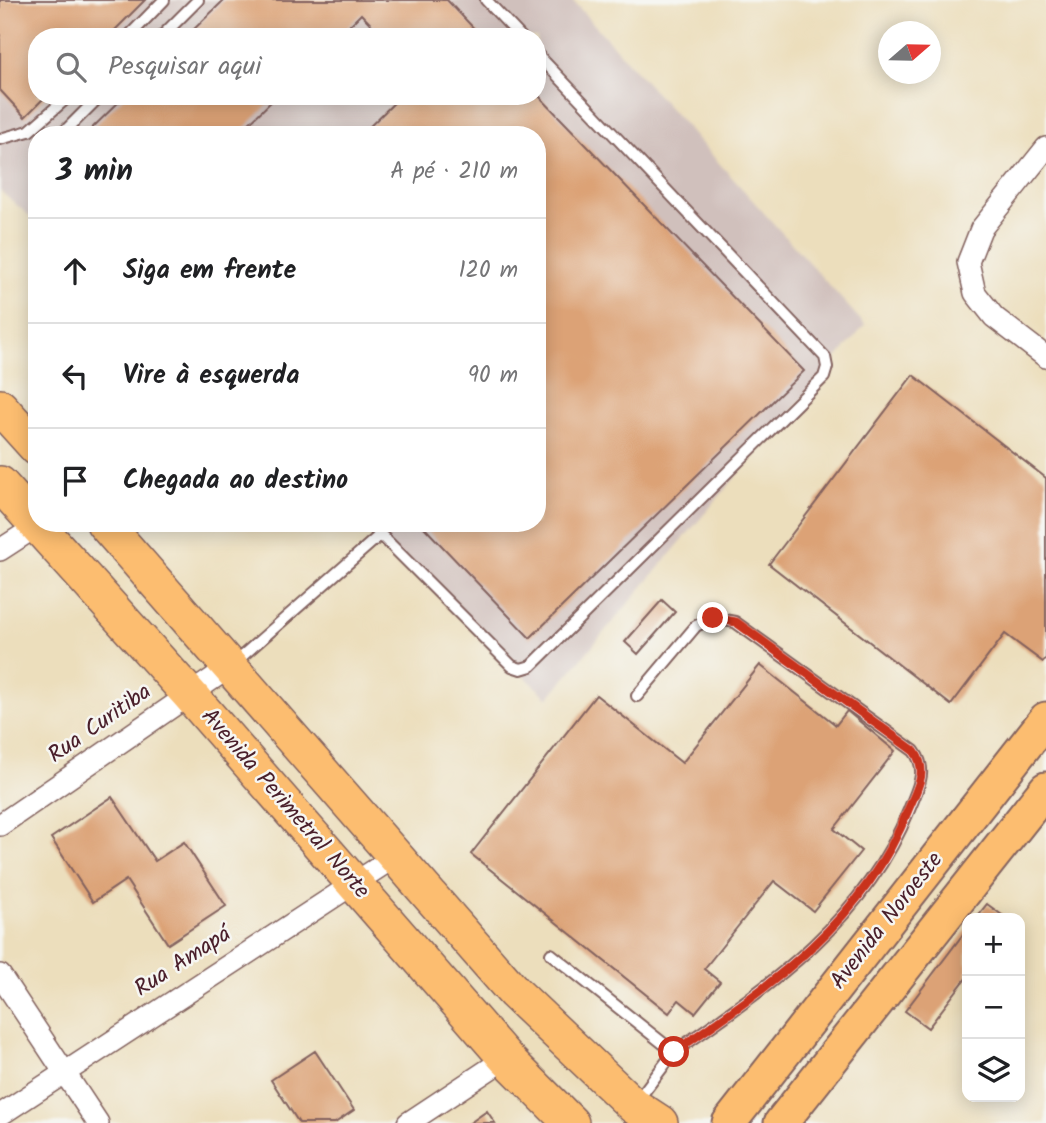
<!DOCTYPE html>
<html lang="pt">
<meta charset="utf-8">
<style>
:root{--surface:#fff;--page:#f2f2f2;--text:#202124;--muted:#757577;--line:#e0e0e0}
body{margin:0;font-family:Kalam,sans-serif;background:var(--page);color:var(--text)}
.controls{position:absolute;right:21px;bottom:21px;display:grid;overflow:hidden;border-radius:14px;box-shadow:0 4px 18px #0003}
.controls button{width:63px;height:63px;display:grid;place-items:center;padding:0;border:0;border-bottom:2px solid var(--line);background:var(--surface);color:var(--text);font:35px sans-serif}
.compass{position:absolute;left:878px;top:21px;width:63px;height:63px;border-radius:50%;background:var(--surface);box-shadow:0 4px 18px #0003;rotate:70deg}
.stop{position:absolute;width:21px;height:21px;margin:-16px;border:5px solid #c8321e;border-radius:50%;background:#fff}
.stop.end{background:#c8321e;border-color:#fff;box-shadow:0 2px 7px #0008}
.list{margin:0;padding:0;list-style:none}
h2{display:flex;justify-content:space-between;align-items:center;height:91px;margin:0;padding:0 28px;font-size:30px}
h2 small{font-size:23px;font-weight:400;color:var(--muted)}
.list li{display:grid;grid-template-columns:46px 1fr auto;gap:21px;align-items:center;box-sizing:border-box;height:105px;padding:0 28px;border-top:2px solid var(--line)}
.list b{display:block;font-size:26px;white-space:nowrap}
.list em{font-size:23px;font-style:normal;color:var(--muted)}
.icon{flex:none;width:38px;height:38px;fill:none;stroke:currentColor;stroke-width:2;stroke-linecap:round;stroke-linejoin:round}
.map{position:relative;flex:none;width:1046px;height:1123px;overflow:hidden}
.search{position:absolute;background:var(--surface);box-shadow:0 4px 18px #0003;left:28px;top:28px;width:518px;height:77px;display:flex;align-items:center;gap:18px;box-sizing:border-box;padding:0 24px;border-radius:28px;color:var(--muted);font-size:26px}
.panel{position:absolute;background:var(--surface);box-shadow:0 4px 18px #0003;left:28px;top:126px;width:518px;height:406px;border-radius:28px}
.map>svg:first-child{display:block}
.industrial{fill:#d0c0bc;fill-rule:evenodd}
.building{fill:#dca276}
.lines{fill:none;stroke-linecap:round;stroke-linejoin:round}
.service-casing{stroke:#83625e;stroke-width:14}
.minor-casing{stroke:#83625e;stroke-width:24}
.primary-casing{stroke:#83625e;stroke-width:37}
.trunk-casing{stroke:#83625e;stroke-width:38}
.service{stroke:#fff;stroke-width:10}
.minor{stroke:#fff;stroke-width:21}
.primary{stroke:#fcbd6f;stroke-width:33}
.trunk{stroke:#fcbd6f;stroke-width:35}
.route{stroke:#c8321e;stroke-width:9}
.labels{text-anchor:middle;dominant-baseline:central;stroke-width:5;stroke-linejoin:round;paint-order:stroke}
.street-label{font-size:23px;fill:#4a1f2b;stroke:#f6f6f2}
</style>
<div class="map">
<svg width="1046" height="1123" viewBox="0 0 1046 1123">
<rect width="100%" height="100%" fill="#f6f6f2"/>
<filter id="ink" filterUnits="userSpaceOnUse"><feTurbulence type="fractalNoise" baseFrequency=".0143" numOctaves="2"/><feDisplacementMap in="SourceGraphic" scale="14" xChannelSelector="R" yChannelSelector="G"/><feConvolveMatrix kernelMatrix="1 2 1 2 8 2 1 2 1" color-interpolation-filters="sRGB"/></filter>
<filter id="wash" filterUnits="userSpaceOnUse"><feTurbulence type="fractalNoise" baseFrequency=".00686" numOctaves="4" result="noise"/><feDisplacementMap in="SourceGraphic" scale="28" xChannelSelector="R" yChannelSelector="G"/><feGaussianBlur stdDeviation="1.57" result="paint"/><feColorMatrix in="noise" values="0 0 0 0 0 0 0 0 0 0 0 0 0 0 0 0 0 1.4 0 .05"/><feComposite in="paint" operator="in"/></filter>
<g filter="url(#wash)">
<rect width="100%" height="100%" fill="#ecdebc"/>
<path class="industrial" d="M0,0H572L865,325L548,698L360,523H537V135H37V222L0,191ZM37,37H537V96H37Z"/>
<g id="blocks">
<path class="building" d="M0,0H145L108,37H37V96H46L25,117L0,90Z
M224,0H447L482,37H383L361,14L338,37H186Z
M537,94L804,371L530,638L420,523H537V135H361L401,96Z
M125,96H277L237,135H85Z
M913,375L1046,478V658L1043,662L1005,634L951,705L769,564Z
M662,600L675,612L638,654L625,642Z
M760,665L836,725L847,711L895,751L834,829L861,851L813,911L774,881L704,969L720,982L695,1013L679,1000L669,1013L471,854L596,695L682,763Z
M112,797L155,861L184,842L226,906L168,944L126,880L93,902L51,838Z
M987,904L1006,918H976Z
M967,929V977L928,1028L905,1011Z
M315,1051L354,1110L335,1123H299L271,1080Z
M487,1111L495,1123H470Z"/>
</g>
</g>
<g filter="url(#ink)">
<use href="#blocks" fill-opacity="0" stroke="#83625e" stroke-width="2"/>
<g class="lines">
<defs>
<path id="service" d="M486,0L521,37
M128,37L164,0
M161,37L198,0
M61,135L100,96
M0,139L29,131L69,96
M369,523L512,666L521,669L531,666L824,377L827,367L825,357L537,54
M232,665L380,535
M637,696L696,626L713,618L735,622L914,751C929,771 917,789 909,810C864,922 769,986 674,1052
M551,954L674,1052L637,1101"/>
<path id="minor" d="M1046,148L981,229L968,262L975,293L994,317L1046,357
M0,550L37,526
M0,825L231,666
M0,975L98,1123
M0,1115L396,856
M408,1123L506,1058"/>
<path id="primary" d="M729,1123L1046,719
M781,1123L1046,789"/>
<path id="trunk" d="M0,407L37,448
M0,484L189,694L506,1058L571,1123
M104,523L514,992L634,1106L660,1123"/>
</defs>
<use href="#service" class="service-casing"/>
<use href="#minor" class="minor-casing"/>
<use href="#primary" class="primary-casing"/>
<use href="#trunk" class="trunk-casing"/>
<use href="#service" class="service"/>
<use href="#minor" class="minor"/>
<use href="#primary" class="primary"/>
<use href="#trunk" class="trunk"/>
</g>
</g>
<g class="lines" filter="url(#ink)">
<path class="route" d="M674,1052C770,986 864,922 908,810C917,789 929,771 914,751L736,622L713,618"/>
</g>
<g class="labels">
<g class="street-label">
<text transform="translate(100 724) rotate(-35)">Rua Curitiba</text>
<text transform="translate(285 804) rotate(49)">Avenida Perimetral Norte</text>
<text transform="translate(887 921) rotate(-52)">Avenida Noroeste</text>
<text transform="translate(183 962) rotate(-33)">Rua Amapá</text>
</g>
</g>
</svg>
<div class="controls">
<button>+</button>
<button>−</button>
<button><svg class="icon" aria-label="layers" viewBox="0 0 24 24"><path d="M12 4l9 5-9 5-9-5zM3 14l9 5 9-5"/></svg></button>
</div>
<svg class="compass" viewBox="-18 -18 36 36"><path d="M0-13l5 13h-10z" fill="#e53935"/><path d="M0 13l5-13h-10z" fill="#757577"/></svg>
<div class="stop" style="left:674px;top:1052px"></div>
<div class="stop end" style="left:713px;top:618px"></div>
<div class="search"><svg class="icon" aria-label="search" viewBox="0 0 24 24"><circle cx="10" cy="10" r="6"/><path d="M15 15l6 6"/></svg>Pesquisar aqui</div>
<section class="panel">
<h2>3 min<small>A pé · 210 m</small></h2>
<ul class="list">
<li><svg class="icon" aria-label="ahead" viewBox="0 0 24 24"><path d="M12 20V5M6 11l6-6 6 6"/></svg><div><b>Siga em frente</b></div><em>120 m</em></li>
<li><svg class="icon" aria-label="left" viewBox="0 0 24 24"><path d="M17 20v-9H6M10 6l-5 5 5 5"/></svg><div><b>Vire à esquerda</b></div><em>90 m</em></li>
<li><svg class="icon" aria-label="arrive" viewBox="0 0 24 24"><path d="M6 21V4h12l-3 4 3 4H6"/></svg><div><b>Chegada ao destino</b></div></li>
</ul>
</section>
</div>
